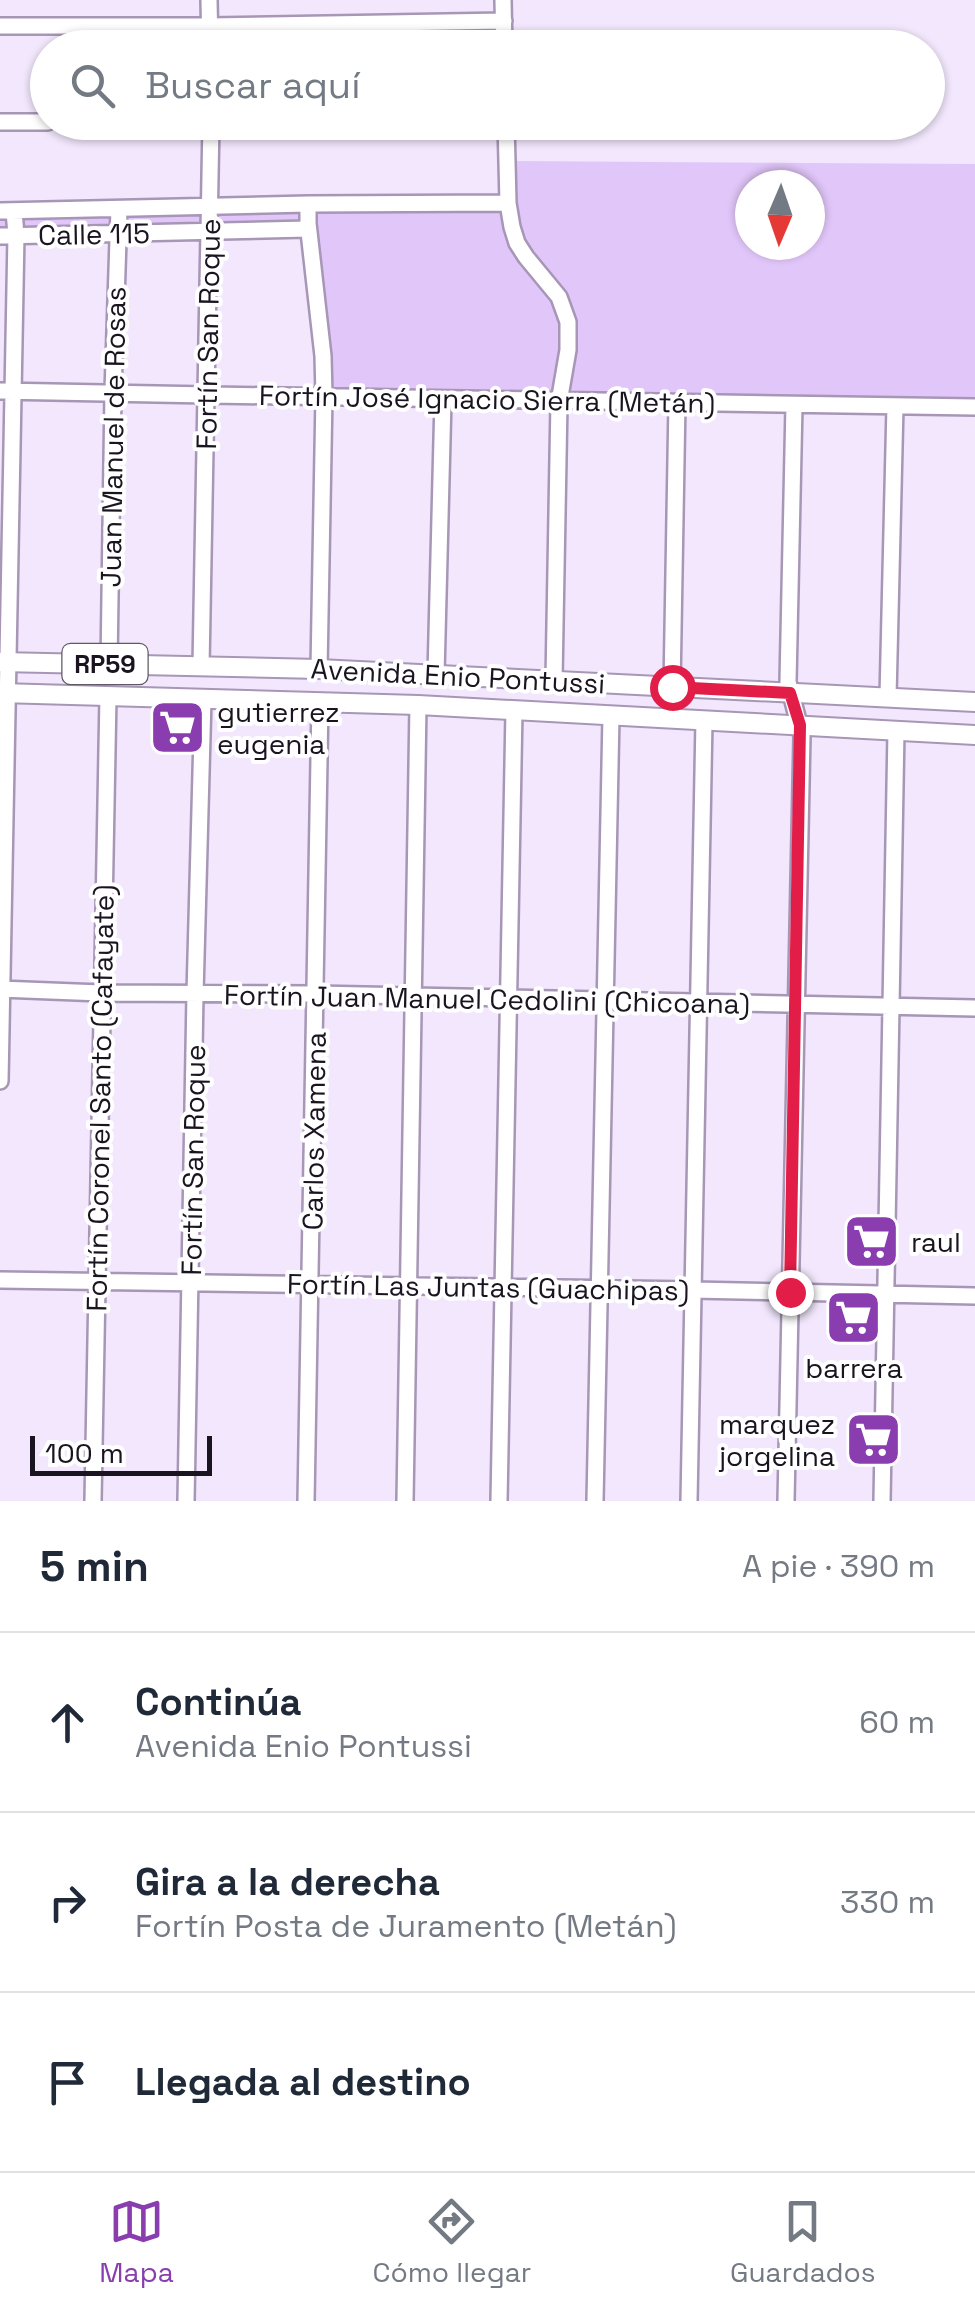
<!DOCTYPE html>
<html lang="es">
<meta charset="utf-8">
<style>
:root{--surface:#fff;--page:#f6f6f7;--text:#1f2937;--muted:#747a83;--line:#e0e1e3;--accent:#893dae}
body{margin:0;font-family:"Space Grotesk",sans-serif;background:var(--page);color:var(--text)}
.compass{position:absolute;left:735px;top:170px;width:90px;height:90px;border-radius:50%;background:var(--surface);box-shadow:0 2px 8px #0004;rotate:182deg}
.scale{position:absolute;left:30px;bottom:25px;width:182px;box-sizing:border-box;padding-left:10px;border:5px solid #1a1420;border-top:0;font-size:28px;line-height:35px;white-space:nowrap;color:#1a1420;-webkit-text-stroke:8px #fff;paint-order:stroke}
.stop{position:absolute;width:30px;height:30px;margin:-22px;border:8px solid #e11d48;border-radius:50%;background:#fff}
.stop.end{background:#e11d48;border-color:#fff;box-shadow:0 2px 10px #0008}
.list{margin:0;padding:0;list-style:none}
h2{display:flex;justify-content:space-between;align-items:center;height:130px;margin:0;padding:0 40px;font-size:42px}
h2 small{font-size:32px;font-weight:400;color:var(--muted)}
.list li{display:grid;grid-template-columns:65px 1fr auto;gap:30px;align-items:center;box-sizing:border-box;height:180px;padding:0 40px;border-top:2px solid var(--line)}
.list b{display:block;font-size:38px;white-space:nowrap}
.list p{margin:0;font-size:32px;white-space:nowrap;color:var(--muted)}
.list em{font-size:32px;font-style:normal;color:var(--muted)}
.icon{flex:none;width:55px;height:55px;fill:none;stroke:currentColor;stroke-width:2;stroke-linecap:round;stroke-linejoin:round}
.map{position:relative;flex:none;width:975px;height:1501px;overflow:hidden}
.search{position:absolute;background:var(--surface);box-shadow:0 2px 8px #0004;left:30px;right:30px;top:30px;height:110px;display:flex;align-items:center;gap:25px;box-sizing:border-box;padding:0 35px;border-radius:55px;color:var(--muted);font-size:38px}
.sheet{height:670px;background:var(--surface)}
nav{display:flex;justify-content:space-around;align-items:center;box-sizing:border-box;height:140px;border-top:2px solid var(--line);background:var(--surface);font-size:28px;color:var(--muted)}
nav a{display:grid;justify-items:center;gap:5px}
nav .on{color:var(--accent)}
.map>svg:first-child{display:block}
.green{fill:#e1c6f9;fill-rule:evenodd}
.lines{fill:none;stroke-linecap:round;stroke-linejoin:round}
.minor-casing{stroke:#a796b6;stroke-width:20}
.major-casing{stroke:#a796b6;stroke-width:22}
.minor{stroke:#fff;stroke-width:15}
.major{stroke:#fff;stroke-width:18}
.route{stroke:#e11d48;stroke-width:12}
.labels{text-anchor:middle;dominant-baseline:central;stroke-width:8;stroke-linejoin:round;paint-order:stroke}
.shield{fill:#fff;stroke:#5f5a63;stroke-width:2.5}
.shield-label{font-size:25px;font-weight:bold;fill:#1a1420}
.street-label{font-size:28px;fill:#1a1420;stroke:#fff}
.poi-label{font-size:28px;fill:#1a1420;stroke:#fff;text-anchor:start}
</style>
<div class="map">
<svg width="975" height="1501" viewBox="0 0 975 1501">
<rect width="100%" height="100%" fill="#f2e7fc"/>
<path class="green" d="M509,161L975,164V405L326,393L311,229L0,235V212L509,202ZM750,185H810V245H750Z"/>
<g class="lines">
<defs>
<path id="minor" d="M209,0L210,48
M503,0L504,48
M0,26H209L504,21
M0,122H48
M506,122L508,203L512,227L517,243L526,257L559,297L568,322V350L559,402L554,680
M308,204V223L323,356L324,396L319,669
M0,211L308,204L508,203
M0,236L308,229
M0,391C325,397 650,404 975,407
M109,664L113,392L119,209
M201,666L211,122
M436,674L443,400
M672,687L677,402
M888,697L895,406
M0,989L101,993L316,994L975,1008
M0,1081L16,235L14,211
M0,1280L693,1290L975,1296
M93,1501L108,696
M186,1501L195,994L203,699
M306,1501L320,702
M405,1501L418,705
M499,1501L514,711
M595,1501L611,716
M689,1501L704,721
M786,1501L802,736L788,682L794,405
M882,1501L896,731"/>
<path id="major" d="M0,662L319,669L975,702
M0,693L418,705L975,735"/>
</defs>
<use href="#minor" class="minor-casing"/>
<use href="#major" class="major-casing"/>
<use href="#minor" class="minor"/>
<use href="#major" class="major"/>
</g>
<g class="lines">
<path class="route" d="M672,687L790,693L800,725L790,1292"/>
</g>
<defs>
<symbol id="supermarket-square" viewBox="-11 -11 22 22"><rect x="-9" y="-9" width="18" height="18" rx="4" fill="#893dae" stroke="#fff"/><path d="M-6-5.5h2.5l.6 2H6L4.5 2H-2.5L-4.4-4H-6ZM-1.5 3.2a1.3 1.3 0 1 0 .1 0ZM3 3.2a1.3 1.3 0 1 0 .1 0Z" fill="#fff"/></symbol>
</defs>
<g fill-rule="evenodd">
<use href="#supermarket-square" x="146" y="696" width="63" height="63"/>
<use href="#supermarket-square" x="840" y="1210" width="63" height="63"/>
<use href="#supermarket-square" x="822" y="1286" width="63" height="63"/>
<use href="#supermarket-square" x="842" y="1408" width="63" height="63"/>
</g>
<g class="labels">
<rect class="shield" x="62.5" y="644" width="85" height="40" rx="8"/>
<g class="shield-label">
<text x="105" y="664">RP59</text>
</g>
<g class="street-label">
<text transform="translate(94 234) rotate(-1)">Calle 115</text>
<text transform="translate(208 334) rotate(-89)">Fortín San Roque</text>
<text transform="translate(487 399) rotate(1)">Fortín José Ignacio Sierra (Metán)</text>
<text transform="translate(113 437) rotate(-89)">Juan Manuel de Rosas</text>
<text transform="translate(458 676) rotate(3)">Avenida Enio Pontussi</text>
<text transform="translate(487 999) rotate(1)">Fortín Juan Manuel Cedolini (Chicoana)</text>
<text transform="translate(100 1098) rotate(-89)">Fortín Coronel Santo (Cafayate)</text>
<text transform="translate(314 1131) rotate(-89)">Carlos Xamena</text>
<text transform="translate(193 1160) rotate(-89)">Fortín San Roque</text>
<text transform="translate(488 1287) rotate(1)">Fortín Las Juntas (Guachipas)</text>
</g>
<g class="poi-label">
<text x="217" y="712">gutierrez<tspan x="217" dy="32">eugenia</tspan></text>
<text x="911" y="1242">raul</text>
<text x="854" y="1368" text-anchor="middle">barrera</text>
<text x="835" y="1424" text-anchor="end">marquez<tspan x="835" dy="32">jorgelina</tspan></text>
</g>
</g>
</svg>
<svg class="compass" viewBox="-18 -18 36 36"><path d="M0-13l5 13h-10z" fill="#e53935"/><path d="M0 13l5-13h-10z" fill="#747a83"/></svg>
<div class="scale">100 m</div>
<div class="stop" style="left:672px;top:687px"></div>
<div class="stop end" style="left:790px;top:1292px"></div>
<div class="search"><svg class="icon" aria-label="search" viewBox="0 0 24 24"><circle cx="10" cy="10" r="6"/><path d="M15 15l6 6"/></svg>Buscar aquí</div>
</div>
<section class="sheet">
<h2>5 min<small>A pie · 390 m</small></h2>
<ul class="list">
<li><svg class="icon" aria-label="ahead" viewBox="0 0 24 24"><path d="M12 20V5M6 11l6-6 6 6"/></svg><div><b>Continúa</b><p>Avenida Enio Pontussi</p></div><em>60 m</em></li>
<li><svg class="icon" aria-label="right" viewBox="0 0 24 24"><path d="M7 20v-9h11M14 6l5 5-5 5"/></svg><div><b>Gira a la derecha</b><p>Fortín Posta de Juramento (Metán)</p></div><em>330 m</em></li>
<li><svg class="icon" aria-label="arrive" viewBox="0 0 24 24"><path d="M6 21V4h12l-3 4 3 4H6"/></svg><div><b>Llegada al destino</b></div></li>
</ul>
</section>
<nav>
<a class="on"><svg class="icon" aria-label="map" viewBox="0 0 24 24"><path d="M3 6l6-2 6 2 6-2v14l-6 2-6-2-6 2zM9 4v14M15 6v14"/></svg>Mapa</a>
<a><svg class="icon" aria-label="directions" viewBox="0 0 24 24"><path d="M12 3l9 9-9 9-9-9zM9 14v-3h6M13 9l2 2-2 2"/></svg>Cómo llegar</a>
<a><svg class="icon" aria-label="saved" viewBox="0 0 24 24"><path d="M7 4h10v16l-5-4-5 4z"/></svg>Guardados</a>
</nav>
